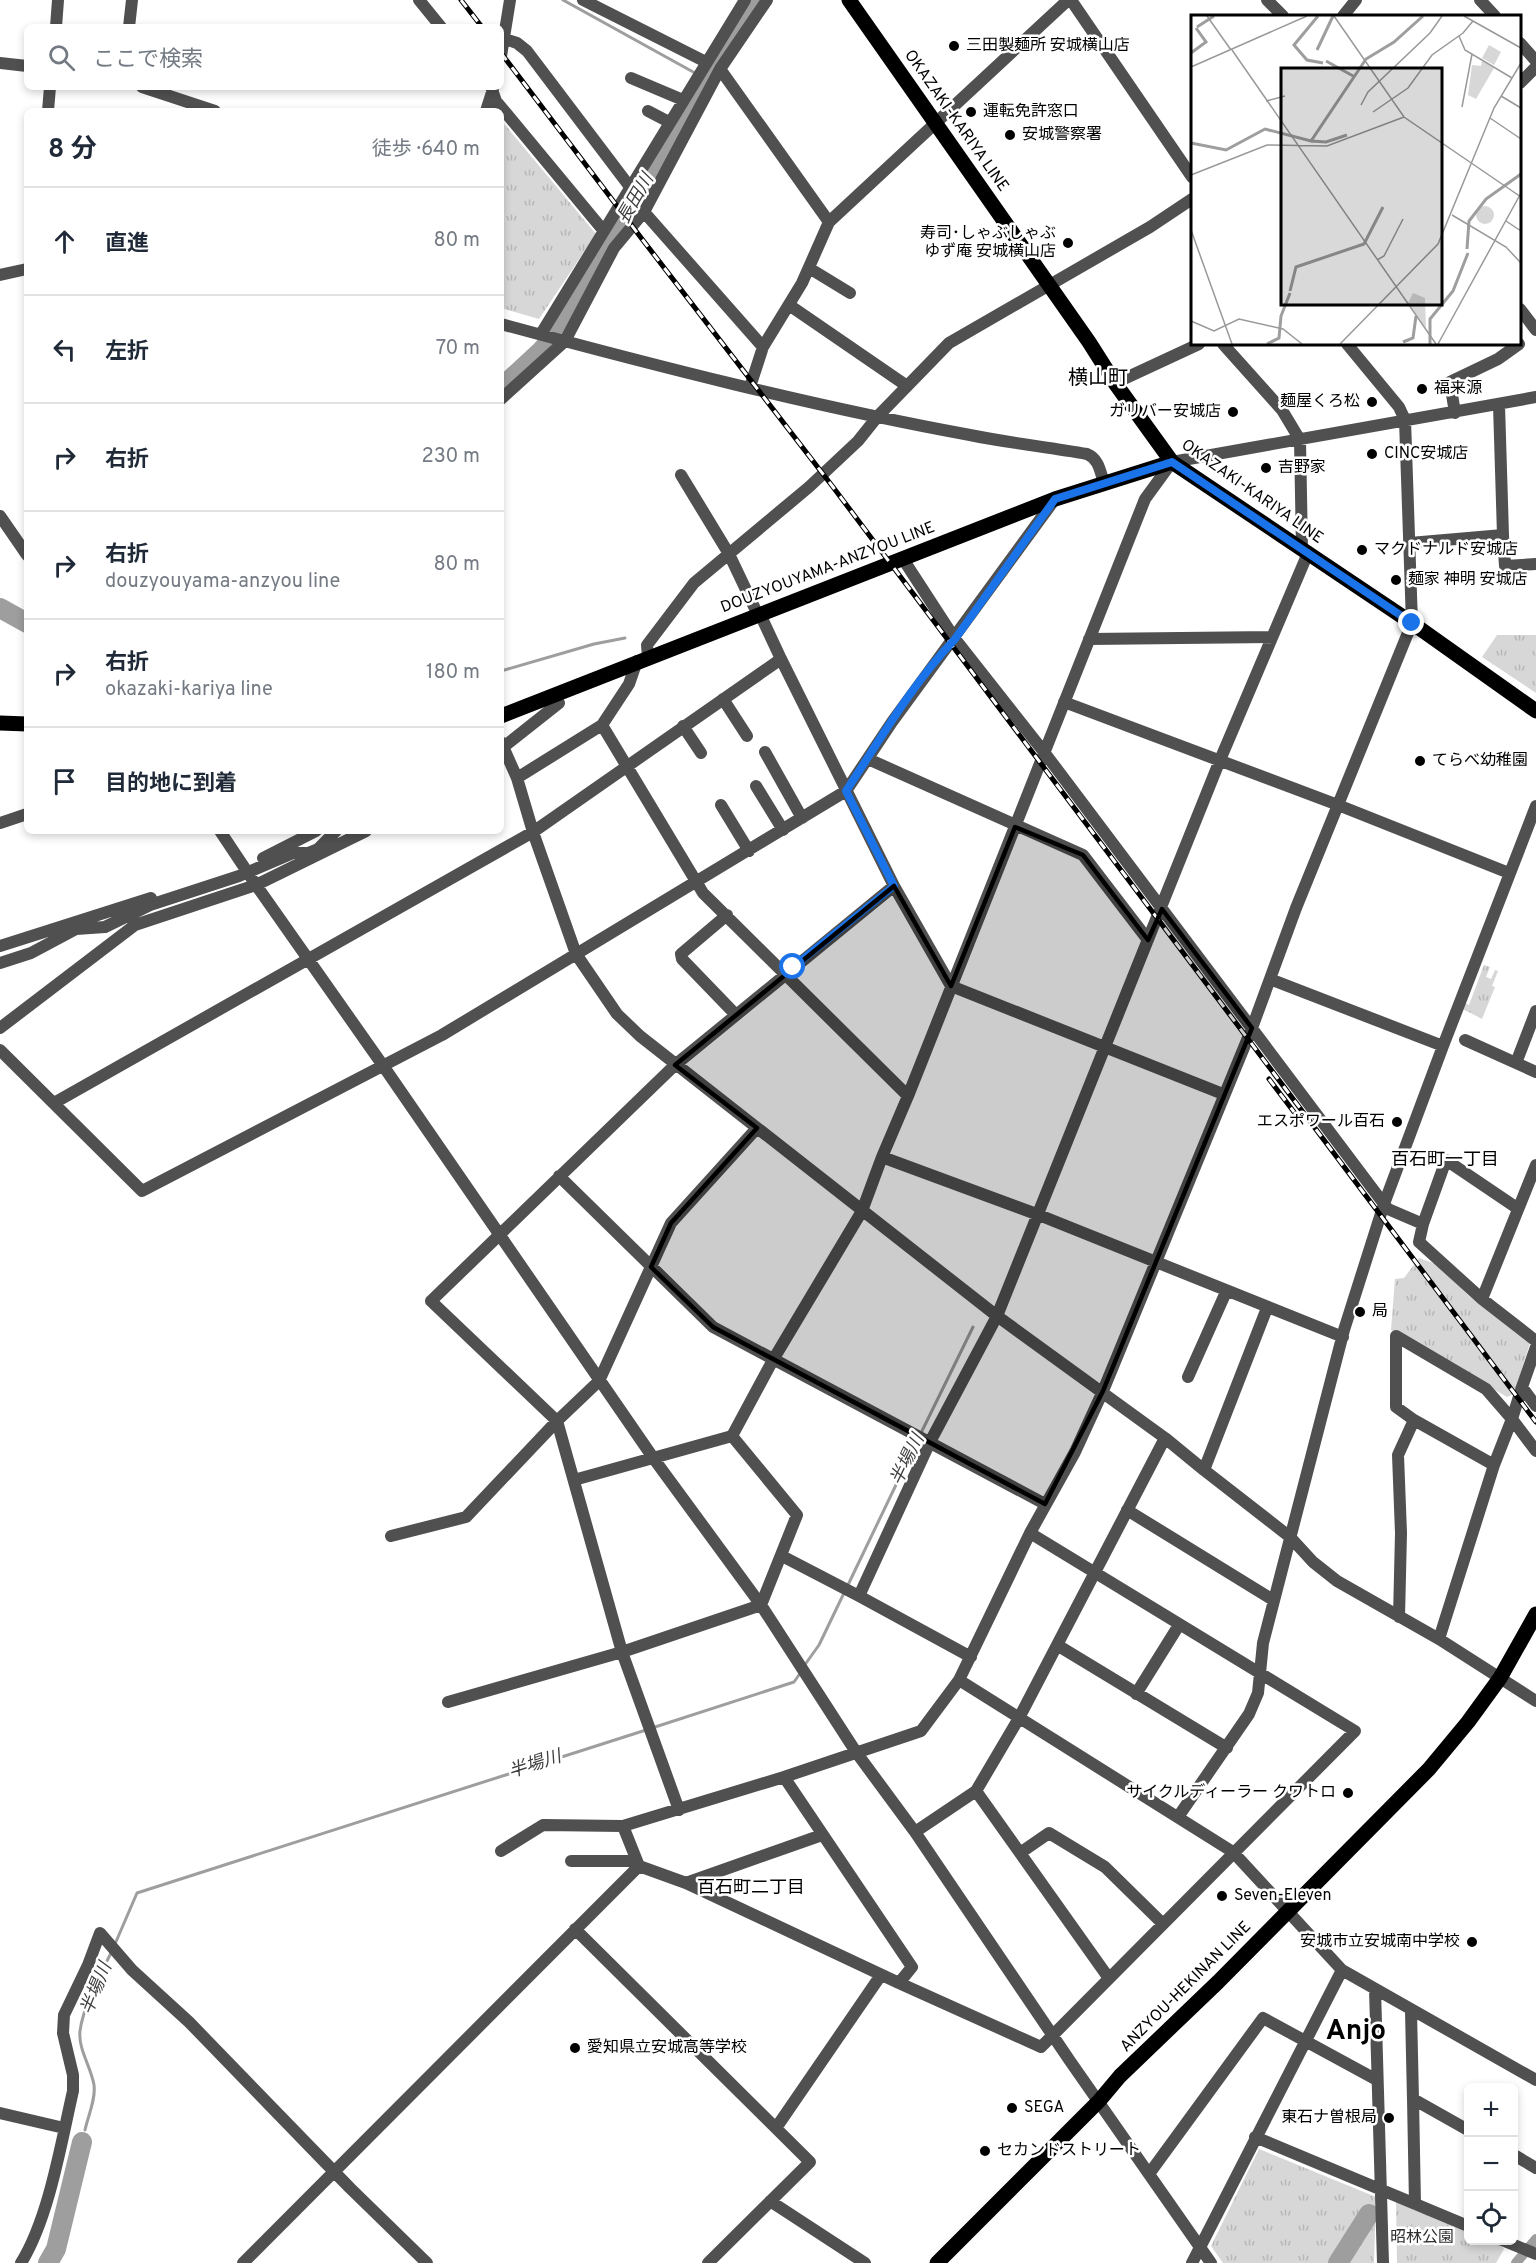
<!DOCTYPE html>
<html lang="ja">
<meta charset="utf-8">
<style>
:root{--surface:#fff;--page:#f6f6f7;--text:#1f2937;--muted:#747a83;--line:#e0e1e3}
body{margin:0;font-family:Overpass,"Noto Sans JP",sans-serif;background:var(--page);color:var(--text)}
.controls{position:absolute;right:18px;bottom:18px;display:grid;overflow:hidden;border-radius:9px;box-shadow:0 3px 9px #0003}
.controls button{width:54px;height:54px;display:grid;place-items:center;padding:0;border:0;border-bottom:2px solid var(--line);background:var(--surface);color:var(--text);font:30px sans-serif}
.stop{position:absolute;width:18px;height:18px;margin:-14px;border:4px solid #1a73e8;border-radius:50%;background:#fff}
.stop.end{background:#1a73e8;border-color:#fff;box-shadow:0 2px 6px #0008}
.list{margin:0;padding:0;list-style:none}
h2{display:flex;justify-content:space-between;align-items:center;height:78px;margin:0;padding:0 24px;font-size:26px}
h2 small{font-size:20px;font-weight:400;color:var(--muted)}
.list li{display:grid;grid-template-columns:39px 1fr auto;gap:18px;align-items:center;box-sizing:border-box;height:108px;padding:0 24px;border-top:2px solid var(--line)}
.list b{display:block;font-size:22px;white-space:nowrap}
.list p{margin:0;font-size:20px;white-space:nowrap;color:var(--muted)}
.list em{font-size:20px;font-style:normal;color:var(--muted)}
.icon{flex:none;width:33px;height:33px;fill:none;stroke:currentColor;stroke-width:2;stroke-linecap:round;stroke-linejoin:round}
.map{position:relative;flex:none;width:1536px;height:2263px;overflow:hidden}
.search{position:absolute;background:var(--surface);box-shadow:0 3px 9px #0003;left:24px;top:24px;width:480px;height:66px;display:flex;align-items:center;gap:15px;box-sizing:border-box;padding:0 21px;border-radius:9px;color:var(--muted);font-size:22px}
.panel{position:absolute;background:var(--surface);box-shadow:0 3px 9px #0003;left:24px;top:108px;width:480px;height:726px;border-radius:9px}
.map>svg:first-child{display:block}
.park{fill:url(#park-tufts)}
.lines{fill:none;stroke-linecap:round;stroke-linejoin:round}
.stream{stroke:#9e9e9e;stroke-width:3}
.canal{stroke:#9e9e9e;stroke-width:10}
.river{stroke:#9e9e9e;stroke-width:20}
.minor{stroke:#505050;stroke-width:12}
.major{stroke:#000;stroke-width:15}
.rail-casing{stroke:#000;stroke-width:5}
.rail{stroke:#fff;stroke-width:3;stroke-dasharray:9;stroke-linecap:butt}
.route{stroke:#1a73e8;stroke-width:8}
.marked{fill:#000;fill-opacity:0.2;stroke:#000;stroke-width:4.5;stroke-linejoin:round}
.poi-dot{fill:#000;stroke:#fff;stroke-width:2}
.labels{text-anchor:middle;dominant-baseline:central;stroke-width:5;stroke-linejoin:round;paint-order:stroke}
.poi-label{font-size:16px;fill:#000;stroke:#fff;text-anchor:start}
.street-label{font-size:16px;fill:#000;stroke:#fff}
.park-label{font-size:16px;fill:#2e2e2e;stroke:#fff}
.water-label{font-size:18px;font-style:italic;fill:#3f3f3f;stroke:#fff}
.neighbourhood-label{font-size:18px;fill:#000;stroke:#fff}
.quarter-label{font-size:20px;fill:#000;stroke:#fff}
.town-label{font-size:28px;font-weight:bold;fill:#000;stroke:#fff}
.inset-river{fill:none;stroke:#9e9e9e;stroke-width:3}
.inset-road{fill:none;stroke:#999;stroke-width:1.5}
.view{fill:#000;fill-opacity:0.15;stroke:#000;stroke-width:3}
.inset-edge{fill:none;stroke:#000;stroke-width:3}
</style>
<div class="map">
<svg width="1536" height="2263" viewBox="0 0 1536 2263">
<defs>
<pattern id="park-tufts" width="24" height="20" patternUnits="userSpaceOnUse" patternTransform="scale(1.5)"><rect width="24" height="20" fill="#d7d7d7"/><path d="M3 7l-1-3M5 7V3M7 7l1-3M15 17l-1-3M17 17v-4M19 17l1-3" fill="none" stroke="#b7b7b7"/></pattern>
</defs>
<rect width="100%" height="100%" fill="#fff"/>
<path class="park" d="M501,120L596,234L539,319L501,308Z
M1497,635H1536V693L1482,657Z
M1484,965L1490,967L1486,977L1491,979L1495,970L1498,971L1492,986L1495,987L1482,1019L1463,1009L1465,1003L1469,1005Z
M1419,1258L1436,1264L1470,1297L1530,1343L1514,1394L1507,1397L1391,1330L1395,1279L1404,1278Z
M1259,2149L1376,2197L1374,2263H1223L1211,2246Z
M1396,2201L1468,2231V2240C1482,2241 1495,2238 1504,2249L1496,2263H1397Z"/>
<g class="lines">
<path class="stream" d="M563,0L695,73
M501,671L594,644L625,638
M921,1433L973,1327
M847,1587L918,1439
M804,1666L819,1645L844,1593
M652,1728L794,1682L801,1672
M115,1944L137,1893L646,1730
M85,2130C88,2116 96,2099 94,2085C91,2067 78,2049 80,2031C83,2007 100,1975 111,1953"/>
<path class="canal" d="M1516,2263L1536,2239"/>
<path class="river" d="M501,388L541,351L562,328L595,267L629,216L706,79L758,0
M0,608L27,623
M48,2263L56,2249L82,2142
M1338,2263L1369,2214"/>
<path class="minor" d="M419,0L441,27
M583,0L706,62
M1071,0L1192,177
M1267,0L1283,16
M1480,0L1495,16
M1343,16L1356,0
M56,27L58,0
M129,27L132,0
M505,39L517,43L527,51L630,187
M1520,43L1536,61
M501,56L510,0
M0,63L27,66
M720,69L829,222
M631,78L683,100
M1520,83L1536,67
M142,87L215,111
M491,87L496,101L603,230
M48,111L50,87
M486,111L493,89
M648,111L669,122
M644,212L763,347
M809,268L850,293
M0,275L27,269
M789,305L907,386
M1520,309L1536,330
M501,324C656,366 812,406 970,435C1009,443 1048,447 1087,454C1099,459 1100,471 1104,483
M541,334L745,0
M1223,344L1282,410L1300,440L1302,549
M1115,383L1199,344
M750,387L763,347L802,283L829,222L1068,0
M501,399L565,341L614,248L644,212L720,69L767,0
M1499,405L1503,535
M1455,413L1450,382L1498,359L1519,344
M681,475L729,554L758,615
M0,516L27,555
M1410,543L1503,535L1505,566L1536,564
M903,559L955,639L1044,752L1384,1204L1388,1209L1423,1224L1419,1242L1482,1299
M760,614L781,659L894,886L951,986L1223,1094
M1089,639L1272,637
M648,657L647,645L694,583L809,487L858,441L878,416L949,343L1150,227L1192,199
M723,699L747,736
M1064,702L1338,805L1509,873
M602,725L629,684L637,661
M683,726L701,753
M501,742L517,778L533,832L576,954L617,1014L640,1036L997,1316L1165,1438L1204,1470L1290,1537L1313,1562L1337,1581L1439,1639L1536,1701
M501,749L559,703
M765,752L802,818
M868,759L1083,855L1148,940
M517,778L602,725L703,893L908,1096
M756,786L783,830
M721,805L749,851
M0,823L27,814
M220,831L256,885L384,1067L654,1459L761,1605L856,1752L915,1832L1070,2061L1211,2263
M263,858L316,831
M727,915L681,954L682,959L736,1015
M0,946L151,898
M0,963L31,953L76,929L105,927L150,905L239,876L293,853H308L318,849L336,831
M1270,979L1443,1046
M0,1028L135,925L256,885L366,831
M1465,1040L1536,1072
M0,1050L142,1191L442,1035L846,791L892,722L1055,499
M1516,1063L1536,1011
M54,1103L533,832L781,659
M882,1157L1039,1215L1343,1337
M1536,1165L1482,1299L1536,1341
M559,1176L713,1327L1045,1504
M1423,1224L1446,1160L1517,1208
M1536,1347L1522,1387L1536,1406
M1188,1377L1226,1292
M1522,1387L1512,1419L1536,1451
M1414,1420L1494,1465
M1204,1470L1267,1308
M574,1480L732,1436L773,1360L862,1211L882,1157L908,1096L1145,499L1172,462L1536,397
M1127,1510L1273,1600
M391,1536L466,1517L557,1421L599,1381L671,1223L757,1128
M782,1556L859,1596L971,1657
M859,1596L930,1442L997,1316L1220,760L1308,553
M1399,1617L1401,1533L1398,1455L1414,1420L1396,1407V1336L1486,1389L1512,1419L1494,1465L1439,1639
M1057,1645L1227,1748
M959,1680L1233,1852L1342,1970L1192,2263
M1136,1694L1179,1625
M448,1702L622,1652L761,1605L797,1515L732,1436
M784,1777L912,1967L899,1983
M976,1791L1108,1977
M679,1810L622,1652L557,1421L431,1301L675,1065L894,886
M1178,1817L1249,1714L1258,1693L1263,1643L1344,1330L1384,1204L1443,1046L1536,806
M623,1826L639,1866L686,1883L899,1983L1041,2047L1355,1731L1030,1533
M915,1832L976,1791L1019,1718L1165,1438
M501,1851L543,1825L623,1826L784,1777L921,1731L959,1680L1030,1533L1075,1452L1103,1391L1252,1028L1296,908L1412,623L1405,420L1399,407L1347,344
M1020,1853L1049,1833L1105,1867L1162,1923
M571,1861H637
M686,1883L822,1835
M575,1929L810,2162L708,2263
M1342,1970L1536,2080
M1375,1989L1383,2263
M1411,2011L1413,2099L1468,2130
M1413,2099L1415,2204
M0,2113L64,2128
M776,2128L881,1975
M1255,2137L1468,2226
M1514,2155L1536,2168
M1149,2174L1263,2018L1377,2080
M770,2201L865,2263
M1502,2240L1536,2254
M21,2263C49,2218 61,2143 73,2091V2075L63,2033L64,2015L88,1965L100,1933L132,1970L189,2022L350,2188L427,2263
M243,2263L639,1866"/>
<path class="major" d="M849,0L1089,342L1115,383L1172,462L1412,623L1536,711
M501,716L1055,499L1172,462
M0,723L27,724
M937,2263L1099,2101L1120,2076L1218,1982L1429,1769L1468,1722L1500,1678L1536,1614"/>
<defs>
<path id="rail" d="M461,0L482,27
M501,53L642,239L833,487L1536,1422
M1269,1079L1294,1112"/>
</defs>
<use href="#rail" class="rail-casing"/>
<use href="#rail" class="rail"/>
</g>
<g class="lines">
<path class="route" d="M793,967L894,886L846,791C880,740 912,684 955,639L1055,499L1172,462L1412,623"/>
</g>
<path class="marked" d="M1015,827L1083,855L1148,940L1162,909L1252,1028L1103,1391L1045,1504L713,1327L651,1267L671,1223L757,1128L675,1065L894,886L951,986Z"/>
<g class="poi-dot">
<circle cx="954" cy="46" r="6"/>
<circle cx="971" cy="112" r="6"/>
<circle cx="1010" cy="135" r="6"/>
<circle cx="1068" cy="243" r="6"/>
<circle cx="1422" cy="389" r="6"/>
<circle cx="1372" cy="402" r="6"/>
<circle cx="1233" cy="412" r="6"/>
<circle cx="1372" cy="454" r="6"/>
<circle cx="1266" cy="468" r="6"/>
<circle cx="1362" cy="550" r="6"/>
<circle cx="1396" cy="580" r="6"/>
<circle cx="1420" cy="761" r="6"/>
<circle cx="1397" cy="1122" r="6"/>
<circle cx="1360" cy="1312" r="6"/>
<circle cx="1348" cy="1793" r="6"/>
<circle cx="1222" cy="1896" r="6"/>
<circle cx="1472" cy="1942" r="6"/>
<circle cx="575" cy="2048" r="6"/>
<circle cx="1012" cy="2108" r="6"/>
<circle cx="1389" cy="2118" r="6"/>
<circle cx="985" cy="2151" r="6"/>
</g>
<g class="labels">
<g class="poi-label">
<text x="966" y="46">三田製麺所 安城横山店</text>
<text x="983" y="112">運転免許窓口</text>
<text x="1022" y="135">安城警察署</text>
<text x="1056" y="234" text-anchor="end">寿司･しゃぶしゃぶ<tspan x="1056" dy="18">ゆず庵 安城横山店</tspan></text>
<text x="1434" y="389">福来源</text>
<text x="1360" y="402" text-anchor="end">麺屋くろ松</text>
<text x="1221" y="412" text-anchor="end">ガリバー安城店</text>
<text x="1384" y="454">CINC安城店</text>
<text x="1278" y="468">吉野家</text>
<text x="1374" y="550">マクドナルド安城店</text>
<text x="1408" y="580">麺家 神明 安城店</text>
<text x="1432" y="761">てらべ幼稚園</text>
<text x="1385" y="1122" text-anchor="end">エスポワール百石</text>
<text x="1372" y="1312">局</text>
<text x="1336" y="1793" text-anchor="end">サイクルディーラー クワトロ</text>
<text x="1234" y="1896">Seven-Eleven</text>
<text x="1460" y="1942" text-anchor="end">安城市立安城南中学校</text>
<text x="587" y="2048">愛知県立安城高等学校</text>
<text x="1024" y="2108">SEGA</text>
<text x="1377" y="2118" text-anchor="end">東石ナ曽根局</text>
<text x="997" y="2151">セカンドストリート</text>
</g>
<g class="street-label">
<text transform="translate(956 121) rotate(55)">OKAZAKI-KARIYA LINE</text>
<text transform="translate(1252 492) rotate(35)">OKAZAKI-KARIYA LINE</text>
<text transform="translate(828 568) rotate(-21)">DOUZYOUYAMA-ANZYOU LINE</text>
<text transform="translate(1186 1987) rotate(-45)">ANZYOU-HEKINAN LINE</text>
</g>
<g class="park-label">
<text x="1422" y="2238">昭林公園</text>
</g>
<g class="water-label">
<text transform="translate(636 199) rotate(-60)">長田川</text>
<text transform="translate(908 1460) rotate(-64)">半場川</text>
<text transform="translate(535 1765) rotate(-18)">半場川</text>
<text transform="translate(97 1989) rotate(-68)">半場川</text>
</g>
<g class="neighbourhood-label">
<text x="1445" y="1160">百石町一丁目</text>
<text x="751" y="1888">百石町二丁目</text>
</g>
<g class="quarter-label">
<text x="1098" y="379">横山町</text>
</g>
<g class="town-label">
<text x="1356" y="2032">Anjo</text>
</g>
</g>
<g transform="translate(1191 15)">
<rect width="330" height="330" fill="#fff"/>
<path d="M298,30L310,37L303,50L291,43ZM291,46L303,53L285,84L277,80L281,50L290,51ZM222,278L234,283L235,313L217,288Z" fill="#d7d7d7"/>
<path d="M285 200a9 9 0 1 1 18 0a9 9 0 1 1-18 0Z" fill="#d7d7d7"/>
<path class="inset-river" d="M127,1L103,30L116,45L132,48M6,12L23,1M126,35L142,1M0,38L15,27L5,13M135,46L164,62M120,126L135,127L156,120M0,128L35,135L74,114L120,126L175,44L203,27L232,1M276,234L278,206L295,184L330,159M99,276L105,252L173,229L192,192M212,327L222,323L225,301M76,329L88,323L90,301L99,278M239,329V304L262,276L277,238"/>
<path class="inset-road" d="M16,1L40,35M143,1L213,102L330,182M273,1L330,33M268,21L274,35L321,63M41,35L245,329M0,52L116,1M310,81L330,93M75,86L94,81M170,90L177,77L239,18L251,1M271,92L281,39M182,97L217,73L241,40L272,18L282,6M299,103L330,124M0,160L76,130L136,131L213,102M261,200L315,232L330,248M315,206L330,216M0,215L41,329M186,245L193,241L212,204M0,306L23,316L48,304L92,314L111,329M149,329L247,229L303,93L330,48M247,329L330,178"/>
<path class="view" d="M90,53H251V290H90Z"/>
<rect width="330" height="330" class="inset-edge"/>
</g>
</svg>
<div class="controls">
<button>+</button>
<button>−</button>
<button><svg class="icon" aria-label="locate" viewBox="0 0 24 24"><circle cx="12" cy="12" r="6"/><path d="M12 2v4M12 18v4M2 12h4M18 12h4"/></svg></button>
</div>
<div class="stop" style="left:793px;top:967px"></div>
<div class="stop end" style="left:1412px;top:623px"></div>
<div class="search"><svg class="icon" aria-label="search" viewBox="0 0 24 24"><circle cx="10" cy="10" r="6"/><path d="M15 15l6 6"/></svg>ここで検索</div>
<section class="panel">
<h2>8 分<small>徒歩 · 640 m</small></h2>
<ul class="list">
<li><svg class="icon" aria-label="ahead" viewBox="0 0 24 24"><path d="M12 20V5M6 11l6-6 6 6"/></svg><div><b>直進</b></div><em>80 m</em></li>
<li><svg class="icon" aria-label="left" viewBox="0 0 24 24"><path d="M17 20v-9H6M10 6l-5 5 5 5"/></svg><div><b>左折</b></div><em>70 m</em></li>
<li><svg class="icon" aria-label="right" viewBox="0 0 24 24"><path d="M7 20v-9h11M14 6l5 5-5 5"/></svg><div><b>右折</b></div><em>230 m</em></li>
<li><svg class="icon" aria-label="right" viewBox="0 0 24 24"><path d="M7 20v-9h11M14 6l5 5-5 5"/></svg><div><b>右折</b><p>douzyouyama-anzyou line</p></div><em>80 m</em></li>
<li><svg class="icon" aria-label="right" viewBox="0 0 24 24"><path d="M7 20v-9h11M14 6l5 5-5 5"/></svg><div><b>右折</b><p>okazaki-kariya line</p></div><em>180 m</em></li>
<li><svg class="icon" aria-label="arrive" viewBox="0 0 24 24"><path d="M6 21V4h12l-3 4 3 4H6"/></svg><div><b>目的地に到着</b></div></li>
</ul>
</section>
</div>
